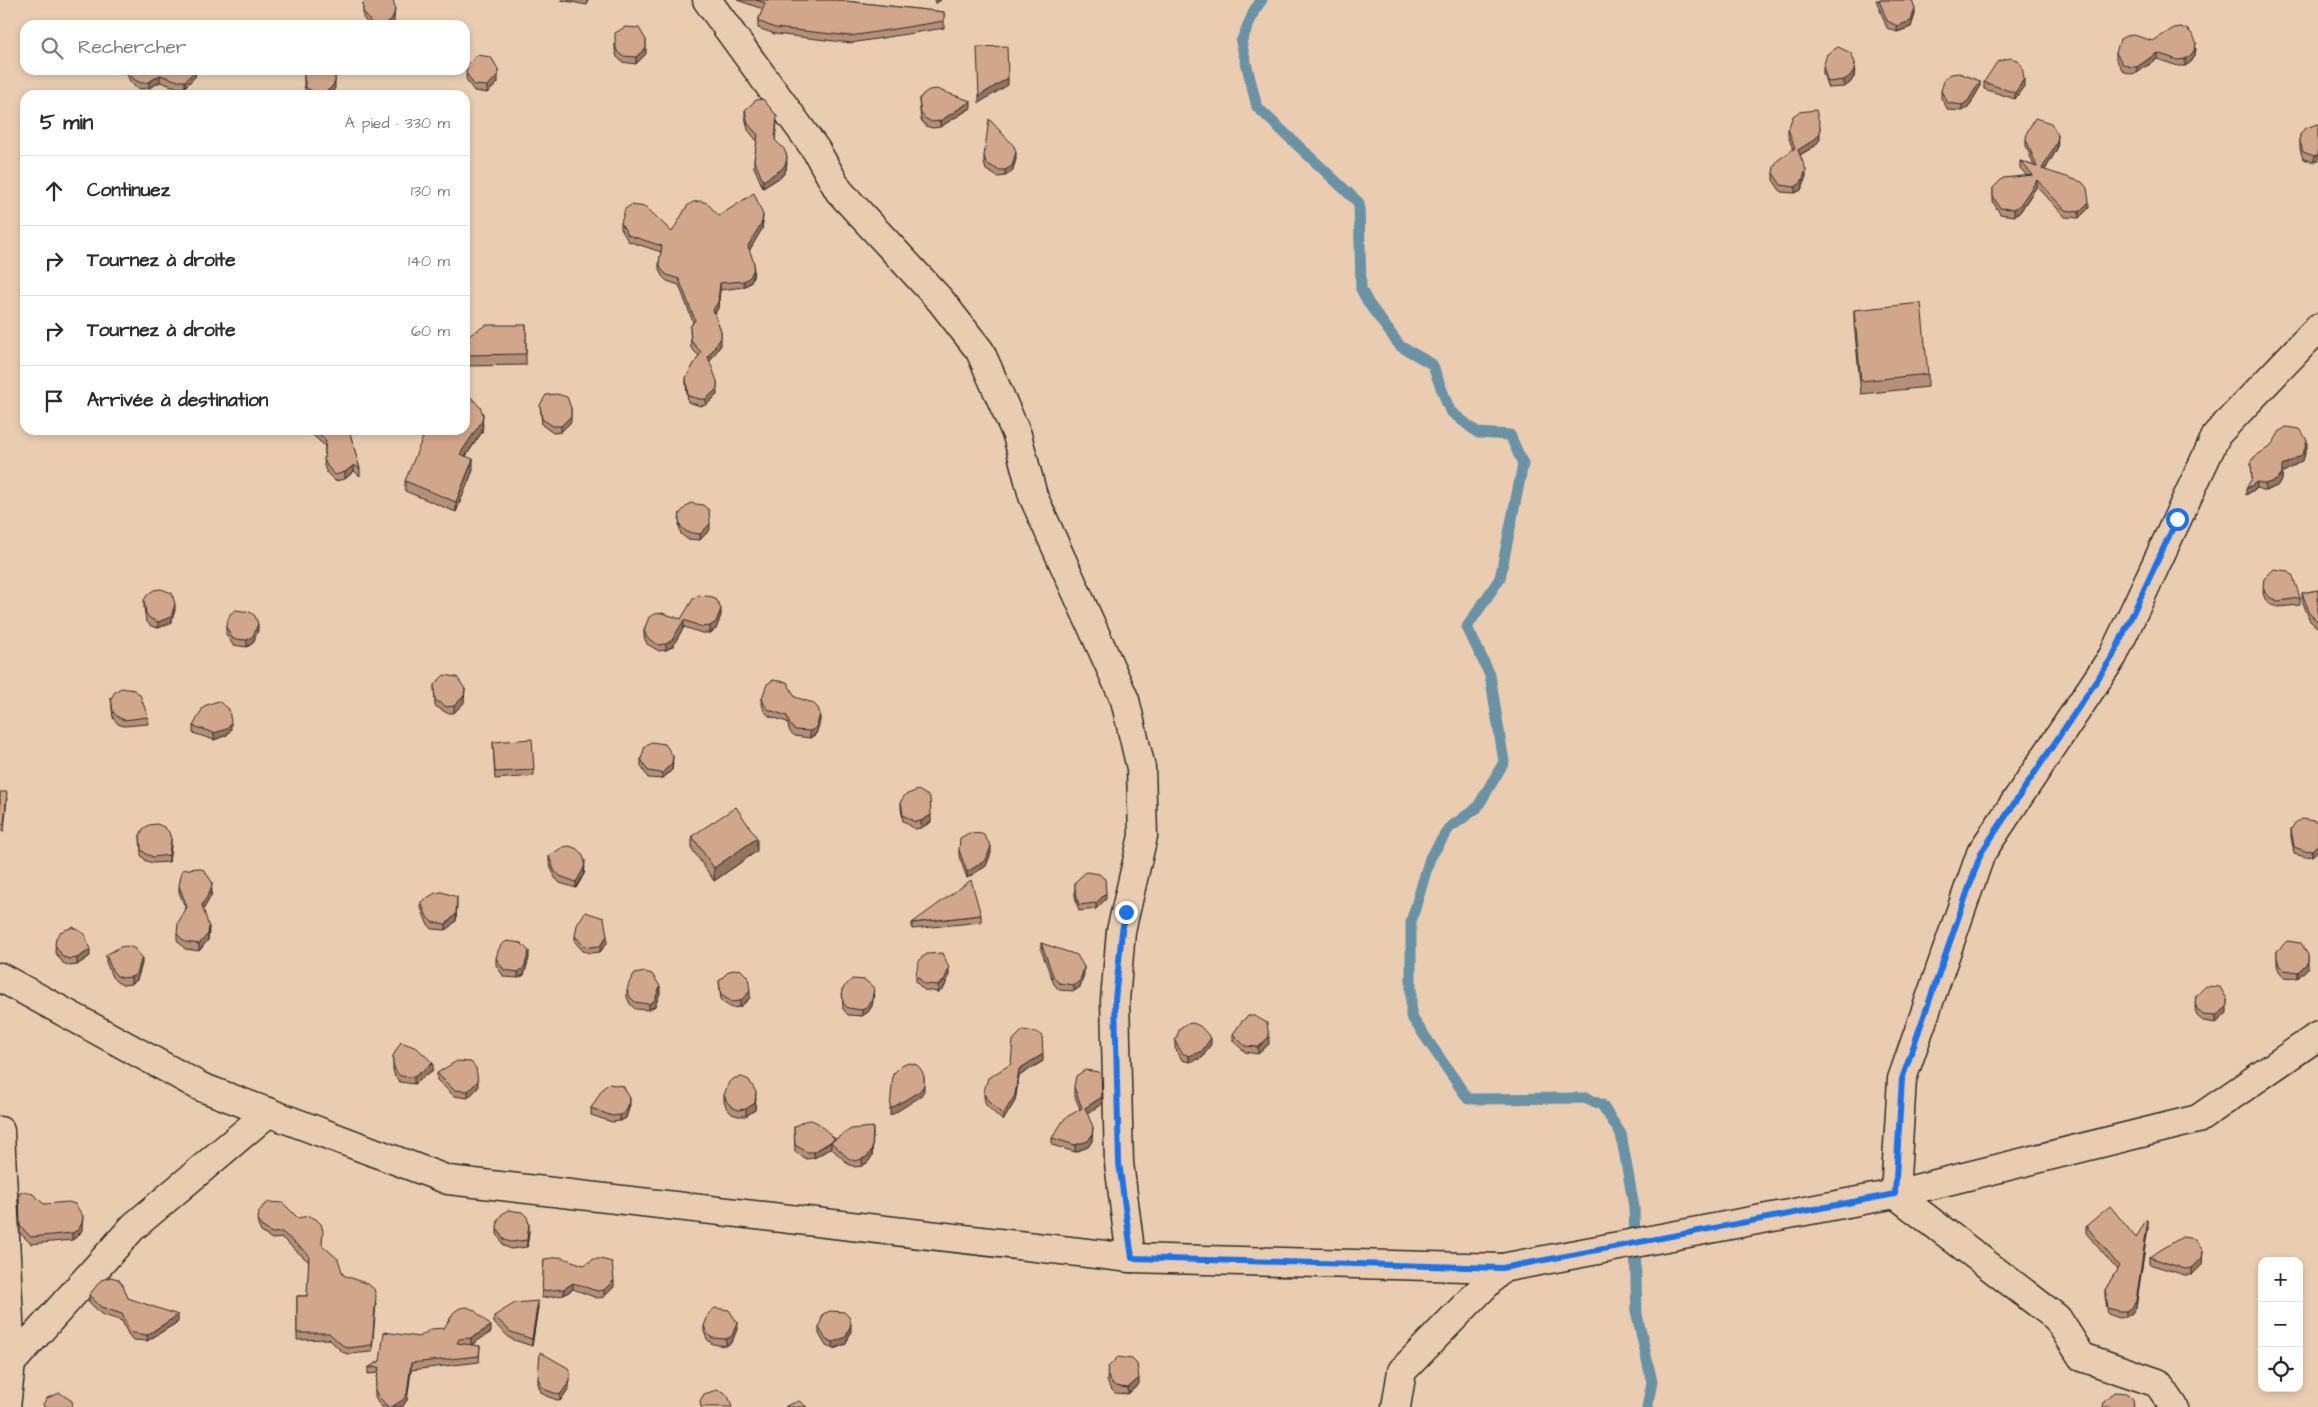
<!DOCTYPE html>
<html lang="fr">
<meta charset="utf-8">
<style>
:root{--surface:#fff;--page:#f7f7f7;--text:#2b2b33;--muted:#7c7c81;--line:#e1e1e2}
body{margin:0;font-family:"Architects Daughter",sans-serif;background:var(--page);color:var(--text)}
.controls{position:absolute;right:15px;bottom:15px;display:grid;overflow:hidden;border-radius:10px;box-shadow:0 2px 8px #0003}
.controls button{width:45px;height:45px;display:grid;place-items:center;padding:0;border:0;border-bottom:1px solid var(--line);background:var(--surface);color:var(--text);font:25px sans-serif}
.stop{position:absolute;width:15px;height:15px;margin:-11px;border:4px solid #1a73e8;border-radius:50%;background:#fff}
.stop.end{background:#1a73e8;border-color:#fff;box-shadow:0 1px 5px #0008}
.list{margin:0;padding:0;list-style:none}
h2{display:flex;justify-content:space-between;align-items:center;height:65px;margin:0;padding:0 20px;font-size:21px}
h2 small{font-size:16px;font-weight:400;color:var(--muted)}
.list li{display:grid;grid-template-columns:32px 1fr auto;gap:15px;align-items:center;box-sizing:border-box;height:70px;padding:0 20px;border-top:1px solid var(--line)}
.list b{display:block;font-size:19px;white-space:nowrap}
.list em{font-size:16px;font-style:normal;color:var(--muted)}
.icon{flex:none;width:28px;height:28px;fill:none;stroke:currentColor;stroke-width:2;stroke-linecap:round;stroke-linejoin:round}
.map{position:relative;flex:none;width:2318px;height:1407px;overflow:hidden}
.search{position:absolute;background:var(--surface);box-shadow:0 2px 8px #0003;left:20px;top:20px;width:450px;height:55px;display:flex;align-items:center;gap:12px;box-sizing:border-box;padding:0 18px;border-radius:15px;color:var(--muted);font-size:19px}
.panel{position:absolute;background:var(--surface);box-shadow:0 2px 8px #0003;left:20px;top:90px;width:450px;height:345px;border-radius:15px}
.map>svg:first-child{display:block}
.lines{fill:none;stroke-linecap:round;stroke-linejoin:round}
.stream{stroke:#6b92a5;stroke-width:11}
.street-casing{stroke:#2b2b2b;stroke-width:31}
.secondary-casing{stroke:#2b2b2b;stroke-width:31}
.street{stroke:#eacdb1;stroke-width:28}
.secondary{stroke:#eacdb1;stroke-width:28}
.wall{fill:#b58f78;stroke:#2b2b2b}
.shaded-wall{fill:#937461;stroke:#2b2b2b}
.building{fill:#d2a68b;stroke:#2b2b2b}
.route{stroke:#1a73e8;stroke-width:6}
</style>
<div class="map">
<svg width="2318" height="1407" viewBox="0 0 2318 1407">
<rect width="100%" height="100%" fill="#eacdb1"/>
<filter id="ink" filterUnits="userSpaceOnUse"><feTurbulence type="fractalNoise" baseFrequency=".02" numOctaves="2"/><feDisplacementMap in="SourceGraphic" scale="10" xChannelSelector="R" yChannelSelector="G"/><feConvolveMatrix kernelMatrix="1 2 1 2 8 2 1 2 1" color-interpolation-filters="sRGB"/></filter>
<g filter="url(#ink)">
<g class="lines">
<path class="stream" d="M1262,0L1255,9L1241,42L1257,107L1359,203L1361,289L1369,304L1400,346L1432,364L1450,411L1478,433L1510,435L1523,464L1500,578L1467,627L1490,675L1504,762L1477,808L1449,828L1430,858L1411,922V1016L1468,1099L1587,1098L1602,1105L1621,1134L1634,1207L1637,1315L1652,1382L1647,1407"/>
<defs>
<path id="street" d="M707,0L816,150L839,191L941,301L980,351L1017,435L1033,496L1125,700L1141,768L1143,836L1121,931L1115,1000L1119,1163L1131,1258
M0,1131L11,1363L6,1407
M0,1379L11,1363L133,1227L269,1112
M1396,1407L1402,1371L1502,1268
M2174,1407L2158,1383L2082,1357L2057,1318L1895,1194L1902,1079L1981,853L2113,656L2217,434L2318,328"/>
<path id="secondary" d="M0,977L201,1087L448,1180L1131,1258L1502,1268L1895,1194L2198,1119L2318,1036"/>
</defs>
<use href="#street" class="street-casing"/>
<use href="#secondary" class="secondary-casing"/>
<use href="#street" class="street"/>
<use href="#secondary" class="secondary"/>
</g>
<path class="wall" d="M561,0H588L587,5Z
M737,0H836L944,12V28L851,43L775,34L758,28V21L763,9Z
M1876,0H1912L1915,14L1911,27L1897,32L1887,28Z
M363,3L394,21L392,25H368L363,17Z
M2153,41L2196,48L2195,56L2191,62L2185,66H2178L2157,59L2137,73L2130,74L2123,71L2116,59V53Z
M615,44L646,54L636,64L622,62L617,57L615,50Z
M467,65L498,83L487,93L474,91L466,79Z
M1823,67L1855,69L1854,77L1850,83L1844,87L1828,88L1823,74Z
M125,70H195V77L185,87L178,88L160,82L149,88L141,89L135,87L130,81Z
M304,71L335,88L331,94L330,95H308L306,94L304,85Z
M1984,82L2024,86L2015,99L1984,89Z
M1980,87L1968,108L1962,111L1948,110L1941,98V91Z
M919,100L971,108L940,127L932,128L926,126L921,120Z
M745,110L777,122L775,141L787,162L786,170L782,176L763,188L754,167V160L757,141L748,130L745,116Z
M2318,125L2314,162L2303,159L2300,149V135Z
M1788,129L1820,139L1815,146L1800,155L1806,176L1801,190L1795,193L1781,192L1773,180V173L1793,149L1788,136Z
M2026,139L2058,141L2057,149L2045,170L2089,208L2079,218L2065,217L2037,186L2020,212L2014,216L2000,214L1993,202V188L2027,176L2020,168V161L2034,166L2026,146Z
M984,156L1016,159L1012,172L1005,176L998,177L986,170L984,163Z
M719,216L763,222L762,229L749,250L754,270L753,277L750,283L744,287L720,290L718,308L715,314L721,345L709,361L717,395L706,405L700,406L688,402L686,385V378L699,356L691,348L690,327L693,322L679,285L667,281L662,276L659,269V263L661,252L628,241L621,229V223L672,232Z
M1854,310L1928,374V387L1861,394L1854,323Z
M526,325V365L465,366V338Z
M540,405L571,422L561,432L553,433L542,425Z
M483,424L482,432L466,456L473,470L456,512L405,491V481Z
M307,430H349L360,469V476L354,471L345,479L335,481L327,473L324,466L325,446Z
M2271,446L2307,447L2303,460L2282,473V480L2277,486L2265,491L2257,488L2246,495L2252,479L2251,463Z
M680,513L710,530L700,540L687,539L681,534L679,527Z
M2264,579L2300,598V605L2278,607L2271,605L2265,599L2263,593Z
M2318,590V628L2310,621L2302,600V593Z
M144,600L175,610L171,623L158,628L151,626L146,621L144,607Z
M721,615L716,629L710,633H702L684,627L672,647L666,650L659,651L647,644L644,637V630L681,619Z
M226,627L258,630L253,643L247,647L233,645L226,634Z
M434,685L464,703L454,713H447L435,706Z
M795,697L820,721L816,734L810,738L795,736L790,732L787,722L769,716L764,711L762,704V698Z
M111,698L148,717V724L124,726L118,724L113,718Z
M193,726L231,729L227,735L214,740L193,733Z
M493,742L534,770V776L495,779Z
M641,759L673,762L672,770L662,779L648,778L641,766Z
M0,792L7,798L4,831H0Z
M901,801L931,822L921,828L915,829L903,821L901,808Z
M2315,821L2312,856L2305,857L2294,854L2291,836V829Z
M140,835L171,845L169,862L153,863L146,861L141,855Z
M692,836L757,851L714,881L692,849Z
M959,850L991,853L986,866L967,878L959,856Z
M549,856L585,867L584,874L576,888L560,883L555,878L549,862Z
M1075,882L1106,899L1096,909L1079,911L1075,896Z
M179,886L212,889L211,896L203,909L209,933L208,940L199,951L185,949L177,940V934L186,910L179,892Z
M421,902L457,904L456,921L446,930L432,929L427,923L421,908Z
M981,915V922L912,929V923Z
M575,936L607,943L600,952L590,953L583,951L575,942Z
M56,938L90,956L77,965L70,966L63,963L55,952Z
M1041,943L1084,974L1080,987L1074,991L1059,990L1054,984L1041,950Z
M2277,951L2308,968L2298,978L2284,977L2279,971L2277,965Z
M106,955L142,963L137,980L131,984L123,985L117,982L112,977L106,962Z
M496,958H529L524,975L518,978L504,977L496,965Z
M916,975H949L944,988L938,992L924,990L916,982Z
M719,981L750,998L740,1007L732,1008L721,1001Z
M842,989L874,995L872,1006L868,1012L862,1016L848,1015L843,1009Z
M627,990L660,993L655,1006L649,1010L635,1009L630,1004L627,997Z
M2196,996L2227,1013L2216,1023L2203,1021L2197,1016L2195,1009Z
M1233,1034L1269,1044L1258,1054L1245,1052L1233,1041Z
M1175,1041L1211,1044L1202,1058L1189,1062L1182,1060L1175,1048Z
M393,1056L433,1070L414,1084L400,1082L395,1077L393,1070Z
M1043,1061L1019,1076L1015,1101L1003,1121L986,1105L984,1097V1091Z
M437,1073L478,1088L468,1098L454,1096L437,1080Z
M1074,1087L1102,1104L1087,1113L1092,1141L1088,1147L1075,1152L1052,1145V1138L1080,1109L1074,1094Z
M724,1095L756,1098L755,1110L746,1116H738L732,1114L727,1109L724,1102Z
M630,1104L626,1118L620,1121L612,1122L591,1115V1108Z
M794,1127L835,1139L873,1133L872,1156L868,1162L862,1166L855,1167L848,1164L831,1148L814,1158L807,1159L795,1152Z
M19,1199L44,1204L82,1230L78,1236L72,1240L31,1244L20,1233Z
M258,1219L323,1246L343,1275L376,1303L372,1352L348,1354L342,1352L329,1339L297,1340V1296H307L309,1262L282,1238L272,1239L261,1232L258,1225Z
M2086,1226L2136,1238L2148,1227L2136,1307L2132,1313L2126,1317L2119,1318L2108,1314L2105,1296V1290L2117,1270L2086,1233Z
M497,1228L529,1231L527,1247L511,1249L504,1246L497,1234Z
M2149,1257L2202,1265L2192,1275H2185L2149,1264Z
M544,1259L614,1287L604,1297L597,1298L573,1289L564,1295L542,1298Z
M89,1295L128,1298L178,1322L147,1341L133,1340L128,1334L122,1321L101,1314L89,1302Z
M538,1307L532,1346L511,1339L494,1323V1316Z
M704,1326L737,1329L732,1342L726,1346L712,1344L707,1339L704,1332Z
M444,1328L491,1332L471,1345L480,1346L479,1362L411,1370L407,1400L403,1406L402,1407H382L378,1403L375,1396V1390L378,1373L368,1374V1368L419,1337Z
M819,1328L851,1331L846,1344L833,1349L826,1346L819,1334Z
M1108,1367L1139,1384L1128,1394L1115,1393L1110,1388L1107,1381Z
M538,1378L569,1388L560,1401L546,1396L541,1392L538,1384Z"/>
<path class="shaded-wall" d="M935,0H941L935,4Z
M395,7L394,21L392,25H385Z
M1915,8V14L1911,27L1897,32V26Z
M646,40V54L636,64V57Z
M2196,42L2195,56L2191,62L2185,66V59Z
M2157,53V59L2137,73V67Z
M1855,63L1854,77L1850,83L1844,87V80Z
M498,69V83L487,93V86Z
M195,71V77L185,87V81Z
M160,75V82L149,88V82Z
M335,75V88L331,94L330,95H321Z
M1008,78V85L979,103V96Z
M2024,79V86L2015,99V93Z
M1980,81V87L1968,108L1962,111V105Z
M971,101V108L940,127V121Z
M1820,126V139L1815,146L1798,156V150Z
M2058,135L2057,149L2042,175V169Z
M1016,152V159L1012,172L1005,176V170Z
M2318,155V161L2314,162V156Z
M787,156L786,170L782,176L763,188V181Z
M1806,170V176L1801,190L1795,193V187Z
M2037,180V186L2020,212L2014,216V209Z
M2089,202V208L2079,218V212Z
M763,215L762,229L748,253V246Z
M754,263L753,277L750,283L744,287V281Z
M720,283V290L718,308L713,316V310Z
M721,331V345L708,364V357Z
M717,381V395L706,405V399Z
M571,408V422L561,432V426Z
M483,414L482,432L460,464V454Z
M2307,440V447L2303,460L2282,473V480L2277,486L2265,491V484Z
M473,459V470L456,512V502Z
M354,465V471L345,479V472Z
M2257,482V488L2246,495V489Z
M710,524V530L700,540V534Z
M175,604V610L171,623L158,628V622Z
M721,609V615L716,629L710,633V626Z
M684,620V627L672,647L666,650V644Z
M258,624V630L253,643L247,647V640Z
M465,689L464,703L454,713V706Z
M820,714V721L816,734L810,738V731Z
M231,723V729L227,735L214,740V733Z
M673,756L672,770L662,779V773Z
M931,815V822L921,828V821Z
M757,838V851L714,881V868Z
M171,839V845L169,862V855Z
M2318,844V851L2312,856V850Z
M991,846V853L986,866L967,878V872Z
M585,861L584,874L576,888V882Z
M212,882L211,896L202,912V905Z
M1106,893V899L1096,909V903Z
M457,897L456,921L446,930V924Z
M209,927L208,940L199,951V944Z
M607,936V943L600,952V946Z
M90,950V956L77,965V958Z
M529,951V958L524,975L518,978V972Z
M2308,955V968L2298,978V972Z
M142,957V963L137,980L131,984V977Z
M1084,967V974L1080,987L1074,991V985Z
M949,968V975L944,988L938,992V985Z
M660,986V993L655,1006L649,1010V1004Z
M874,988L872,1006L868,1012L862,1016V1010Z
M750,991V998L740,1007V1001Z
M2227,999V1013L2216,1023V1016Z
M1269,1037V1044L1258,1054V1047Z
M1211,1038V1044L1202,1058L1189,1062V1056Z
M1043,1054V1061L1019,1076L1015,1101L1003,1121V1115L1019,1069Z
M433,1063V1070L414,1084V1077Z
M924,1077V1091L920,1097L890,1116V1109Z
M478,1081V1088L468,1098V1091Z
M756,1092L755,1110L746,1116V1109Z
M1102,1097V1104L1085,1114V1108Z
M630,1098V1104L626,1118L620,1121V1115Z
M873,1127L872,1156L868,1162L862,1166V1159Z
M1093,1127L1092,1141L1088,1147L1075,1152V1145Z
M831,1142V1148L814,1158V1152Z
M83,1216L82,1230L78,1236L72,1240V1233Z
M2148,1220V1227L2136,1307L2132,1313L2126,1317V1311Z
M529,1224V1231L527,1247V1240Z
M2203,1251L2202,1265L2192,1275V1268Z
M614,1280V1287L604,1297V1290Z
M573,1283V1289L564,1295V1289Z
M538,1301V1307L532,1346V1339Z
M178,1315V1322L147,1341V1335Z
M737,1322V1329L732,1342L726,1346V1339Z
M851,1324V1331L846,1344L833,1349V1342Z
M491,1326V1332L471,1345V1338Z
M411,1363V1370L407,1400L402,1407H391Z
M570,1374L569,1388L560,1401V1395Z
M1139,1378V1384L1128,1394V1388Z"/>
<path class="building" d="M366,0H393L395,7L394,14L391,20L385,24L371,23L363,11V3Z
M756,0H836L944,12V21L851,36L775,28L758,21L765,3Z
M1879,0H1912L1915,8L1911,21L1897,26L1887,21Z
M625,27L639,28L646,40V48L636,57L622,56L617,51L615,44V33Z
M2181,27L2188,30L2193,35L2196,42L2195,49L2191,55L2185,59L2178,60L2157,53L2137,67H2130L2123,64L2116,53L2120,39L2126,36L2134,35L2153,41L2174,28Z
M1007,46L1008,78L979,96L977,47Z
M1838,47L1851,53L1855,63L1854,70L1850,76L1844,80L1828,82L1823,67L1827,54Z
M477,55L491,57L498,69V76L487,86L474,85L466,73L467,65Z
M2010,58L2017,60L2022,66L2024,79L2015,93L1984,82L1997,62Z
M128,70H195V71L185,81H178L160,75L149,82L141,83L135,80L130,75Z
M305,70H334L335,75V82L331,88L321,95L306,88L304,78V71Z
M1959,73L1980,81L1968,101L1962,105L1948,103L1941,91L1945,78L1951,74Z
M936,89L971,101L940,121L932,122L926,119L921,114L919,100L923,94L929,90Z
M763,99L777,116L775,140L784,149L787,156L786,163L782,169L763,181L754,160L758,135L748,124L745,110L756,100Z
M1816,110L1820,126V133L1815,139L1798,150L1806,170L1801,183L1795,187L1781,185L1773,173L1774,166L1778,160L1795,148L1788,129L1793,116L1799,112Z
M2035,118L2051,123L2058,135L2057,142L2042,169L2082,182L2087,188L2089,202L2079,212L2065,210L2037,180L2020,205L2014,209L2000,208L1993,196V188L2003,178L2033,175L2020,161L2037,167L2026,139L2027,132Z
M989,119L1014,146L1016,152L1012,166L1005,170H998L986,163L984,156Z
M2317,124L2318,125V155L2314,156L2303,152L2300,142V135L2304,129Z
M754,193L763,215L762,222L748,246L754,263L753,271L750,277L744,281L720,283L718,302L713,310L721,331V338L708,357L717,381V389L706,399H700L688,396L686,378L701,352L691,341L690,327L695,320L679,279L667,275L662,270L659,263L662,246L628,235L621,223L625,209L631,205L646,207L672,232L687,206L693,202L701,201L707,203L719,216Z
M1921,303L1928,374L1861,381L1854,310Z
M486,325H526V354L465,355V338Z
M465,391L480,407L483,414L482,421L460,454L473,459L456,502L405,481L426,430H465Z
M557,394L567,397L571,408V416L561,426H553L542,419L540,405L546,395Z
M2286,427L2300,429L2307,440L2303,454L2282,466V473L2277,480L2265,484L2257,482L2246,489L2252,478L2251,463L2254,457L2271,446L2280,431Z
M314,430H349L360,469L354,465L345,472L335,475L327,466L324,459L326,440Z
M690,503L703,505L709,510L710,524L700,534L687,532L681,527L679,520L680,513Z
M2274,569L2288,571L2293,576L2300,598L2278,601L2271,598L2265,593L2263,586L2264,579Z
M161,589L172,593L175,604L171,617L158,622L151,619L146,614L144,600L148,594L154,590Z
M2318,590V622L2310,614L2302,593Z
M699,595L713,597L718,602L721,609L716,622L710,626L702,627L684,620L672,640L666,644L659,645L647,638L644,630L649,617L655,614L662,613L681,619L693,599Z
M236,610L250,612L255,616L258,624L253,636L247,640L233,639L226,627L230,614Z
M444,675L457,677L465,689L464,696L454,706L447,707L435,700L434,685Z
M773,680L787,682L795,697L813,703L818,708L820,714L816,728L810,731L795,730L790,725L787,716L769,710L764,704L762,698L767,684Z
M121,688L135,690L140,695L148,717L124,720L118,717L113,712L111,698L115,692Z
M218,701L229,709L231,723L227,729L214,733L193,726L204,706Z
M532,739L534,770L495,772L493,742Z
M651,742L665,744L673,756L672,763L662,773L648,771L641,759L645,746Z
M918,790L930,797L931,815L921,821L915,822L903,815L901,801L905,795Z
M0,792H7L4,824H0Z
M736,807L757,838L714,868L692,836Z
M2301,819L2315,821L2318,825V844L2312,850L2305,851L2294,847L2291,829L2295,823Z
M157,824L164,827L169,832L171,839L169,855L153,857L146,854L141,849L140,835L143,829L149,825Z
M969,833L983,834L991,846L986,860L967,872L959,850L960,838Z
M570,846L577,849L582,854L585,861L584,868L576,882L560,876L555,872L549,856L563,847Z
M197,868L204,870L212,882L211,890L202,905L209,927L208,934L199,944L185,942L177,934L178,923L187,907L179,886L182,870Z
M1086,872L1099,874L1105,879L1106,893L1096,903L1079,905L1075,889V882Z
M971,880L981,915L912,923Z
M442,892L457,897L456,914L446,924L432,922L427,917L421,902L435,893Z
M585,912L604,918L607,936L600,946L590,947L583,945L575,936L577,925Z
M73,927L85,934L90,950L77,958L70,959L63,957L55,945L56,938L60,932Z
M507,941L521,943L529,951L524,968L518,972L504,970L496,958L498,951L501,945Z
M2287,941L2301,943L2308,955V962L2298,972L2284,970L2279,965L2277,958V951Z
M1041,943L1077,955L1084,967L1080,981L1074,985L1059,983L1054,978Z
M127,946L134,948L142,957L137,974L131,977L123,978L117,976L112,970L106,955L120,947Z
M943,953L949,968L944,981L938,985L924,984L916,975L918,964L921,958L927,954Z
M740,969L748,977L750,991L740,1001L732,1002L721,995L719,981L729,971Z
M645,972L652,974L660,986L655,1000L649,1004L635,1002L630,997L627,990L629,983L634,974Z
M852,979L865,980L874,988L872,1000L868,1006L862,1010L848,1008L843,1003L842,989Z
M2206,986L2220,987L2227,999V1007L2216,1016L2203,1015L2197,1009L2195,1003L2196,996Z
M1248,1016H1255L1267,1023L1269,1037L1258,1047L1245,1046L1233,1034L1242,1021Z
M1193,1023L1200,1026L1211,1038L1202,1051L1189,1056L1182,1053L1175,1041L1180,1028L1186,1024Z
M1023,1030L1036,1032L1042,1036L1043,1054L1019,1069L1015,1095L1003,1115L986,1098L984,1091L988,1078L1011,1064L1013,1040Z
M401,1042L417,1048L433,1063L414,1077L400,1076L395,1070L393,1063V1056Z
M457,1061L471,1062L476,1068L478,1081L468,1091L454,1090L437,1073Z
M910,1063L917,1065L922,1071L924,1077V1085L920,1091L890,1109L893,1074L903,1064Z
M1085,1070L1099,1072L1101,1074L1102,1097L1085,1108L1093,1127L1092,1135L1088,1141L1075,1145L1052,1138L1065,1118L1082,1108L1074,1087L1076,1076Z
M742,1077L749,1080L756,1092L755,1103L746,1109L738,1110L732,1107L727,1102L724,1095L729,1082L735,1078Z
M609,1084L623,1086L630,1098L626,1111L620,1115L612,1116L591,1108L603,1088Z
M811,1120L818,1123L835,1139L814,1152H807L795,1145L794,1127L804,1121Z
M873,1127L872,1149L868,1156L862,1159L855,1161L848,1158L831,1142L851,1129Z
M27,1192L33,1194L44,1204L69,1202L75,1204L83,1216L82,1223L78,1230L72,1233L31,1237L20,1226L19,1193Z
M269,1202L283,1203L298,1218L309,1216L316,1219L321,1224L323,1231L322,1245L338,1259L343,1275L368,1284L374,1289L376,1296L372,1345L348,1348L342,1345L329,1333H297V1296H307L309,1255L282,1232L272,1233L261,1226L258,1219L259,1212L263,1206Z
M2110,1206L2136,1238L2146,1220H2148L2136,1301L2132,1307L2126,1311H2119L2108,1308L2105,1290L2119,1266L2086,1226Z
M508,1210L522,1212L527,1217L529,1224L527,1240L511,1242L504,1240L497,1228L498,1220L502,1214Z
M2182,1237L2195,1239L2203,1251L2202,1258L2192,1268L2185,1269L2149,1257Z
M560,1257L584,1265L594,1259H601L612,1262L614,1280L604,1290L597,1291L573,1283L564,1289L542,1291L544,1259Z
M111,1277L118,1279L123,1285L128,1298L178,1315L147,1335L133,1333L128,1328L122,1314L101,1307L89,1295L101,1280Z
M538,1301L532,1339L511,1332L494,1316L515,1303Z
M467,1307L474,1310L491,1326L471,1338L459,1339L457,1343L480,1346L479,1356L411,1363L407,1394L403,1400L391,1407H388L378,1396L375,1390L379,1367L368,1368L380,1361L384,1332L419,1337L431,1329L444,1328L454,1312L460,1308Z
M715,1308L729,1310L737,1322L732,1336L726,1339L712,1338L707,1333L704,1326L709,1313Z
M830,1311L844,1312L849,1317L851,1324L846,1337L833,1342L826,1340L819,1328L823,1314Z
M540,1352L568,1368L570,1374L569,1382L560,1395L546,1390L541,1385L538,1378Z
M1118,1357L1132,1359L1137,1364L1139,1378L1128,1388L1115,1386L1110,1381L1107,1374L1108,1367Z
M717,1390L724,1392L729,1398L732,1407H701L700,1401L704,1394Z
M2114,1392L2127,1393L2133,1399L2134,1407H2103L2104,1402Z
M60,1393L72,1401L73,1407H44L43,1404L47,1398Z
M799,1401L807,1407H785L786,1406Z"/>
</g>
<g class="lines" filter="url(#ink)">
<path class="route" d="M1126,912L1122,931L1115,1000L1119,1163L1132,1258L1502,1268L1895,1194L1902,1079L1981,853L2113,656L2177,519"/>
</g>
</svg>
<div class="controls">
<button>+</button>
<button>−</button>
<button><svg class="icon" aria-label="locate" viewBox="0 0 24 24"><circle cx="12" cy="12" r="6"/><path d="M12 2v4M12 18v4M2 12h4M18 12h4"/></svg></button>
</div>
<div class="stop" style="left:2177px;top:519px"></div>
<div class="stop end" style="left:1126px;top:912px"></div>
<div class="search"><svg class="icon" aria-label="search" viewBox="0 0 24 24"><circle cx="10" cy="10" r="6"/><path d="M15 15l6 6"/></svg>Rechercher</div>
<section class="panel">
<h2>5 min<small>À pied · 330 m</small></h2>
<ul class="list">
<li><svg class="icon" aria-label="ahead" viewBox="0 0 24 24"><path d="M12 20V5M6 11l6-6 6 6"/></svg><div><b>Continuez</b></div><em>130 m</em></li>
<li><svg class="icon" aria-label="right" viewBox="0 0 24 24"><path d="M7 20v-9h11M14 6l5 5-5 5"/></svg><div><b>Tournez à droite</b></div><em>140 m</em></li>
<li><svg class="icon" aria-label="right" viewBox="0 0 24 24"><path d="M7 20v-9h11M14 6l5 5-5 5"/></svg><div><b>Tournez à droite</b></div><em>60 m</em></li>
<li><svg class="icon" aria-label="arrive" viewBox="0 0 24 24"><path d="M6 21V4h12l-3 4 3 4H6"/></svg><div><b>Arrivée à destination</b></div></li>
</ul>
</section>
</div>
